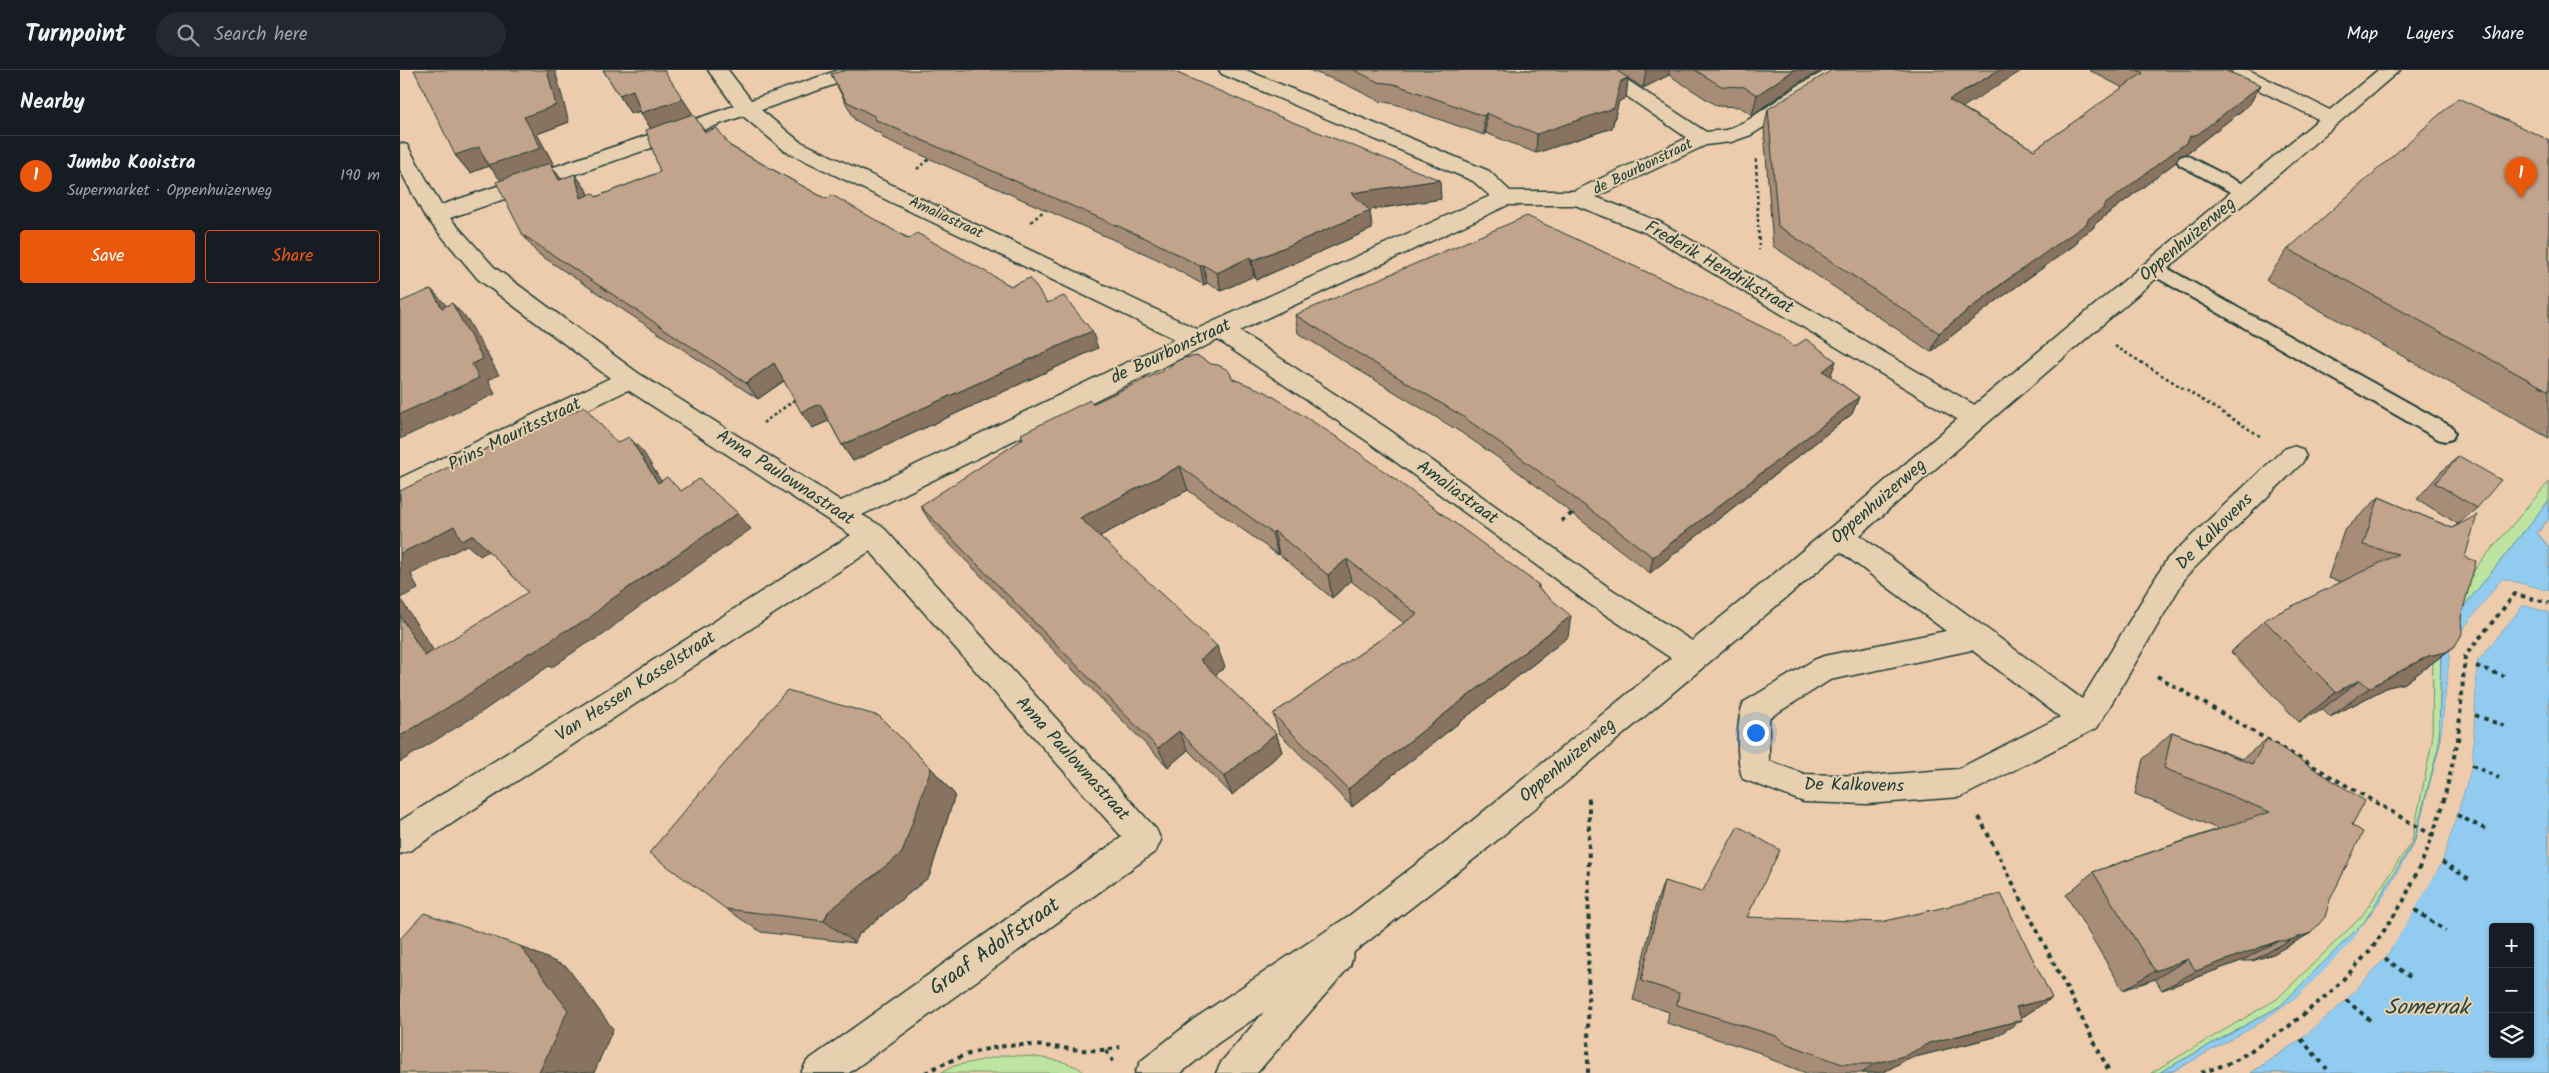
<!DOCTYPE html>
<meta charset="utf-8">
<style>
:root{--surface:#171b24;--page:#242831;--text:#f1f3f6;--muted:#9ea1a6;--line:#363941;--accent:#ea580c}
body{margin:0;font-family:Kalam,sans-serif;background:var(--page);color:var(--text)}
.controls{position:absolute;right:15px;bottom:15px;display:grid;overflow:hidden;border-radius:5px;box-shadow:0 1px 4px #0004}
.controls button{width:45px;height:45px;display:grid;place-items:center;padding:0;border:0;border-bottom:1px solid var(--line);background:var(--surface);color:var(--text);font:25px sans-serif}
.you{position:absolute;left:1355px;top:662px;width:18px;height:18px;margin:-12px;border:4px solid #fff;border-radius:50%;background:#1a73e8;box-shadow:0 0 0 8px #1a73e833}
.badge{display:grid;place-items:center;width:32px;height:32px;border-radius:50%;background:var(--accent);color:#fff;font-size:16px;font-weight:700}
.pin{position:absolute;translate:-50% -41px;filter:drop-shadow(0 1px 2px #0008)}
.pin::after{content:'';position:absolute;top:26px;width:18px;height:15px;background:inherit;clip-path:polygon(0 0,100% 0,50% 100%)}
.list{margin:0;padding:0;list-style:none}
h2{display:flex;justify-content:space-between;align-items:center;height:65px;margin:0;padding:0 20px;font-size:21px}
h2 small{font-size:16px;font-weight:400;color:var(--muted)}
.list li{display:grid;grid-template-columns:32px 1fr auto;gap:15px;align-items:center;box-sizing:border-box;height:80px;padding:0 20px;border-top:1px solid var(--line)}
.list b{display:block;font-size:19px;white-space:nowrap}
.list p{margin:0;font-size:16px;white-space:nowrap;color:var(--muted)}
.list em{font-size:16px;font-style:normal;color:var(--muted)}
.actions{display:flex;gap:10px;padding:15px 20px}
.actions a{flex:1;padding:11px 0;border:1px solid var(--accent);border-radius:5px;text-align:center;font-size:18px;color:var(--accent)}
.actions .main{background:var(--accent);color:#fff}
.icon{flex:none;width:28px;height:28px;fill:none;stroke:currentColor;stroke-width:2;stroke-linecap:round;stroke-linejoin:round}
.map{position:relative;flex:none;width:2149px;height:1003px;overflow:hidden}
header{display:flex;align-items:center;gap:30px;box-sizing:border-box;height:70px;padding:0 25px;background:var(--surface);border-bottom:1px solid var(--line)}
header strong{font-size:24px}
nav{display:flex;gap:28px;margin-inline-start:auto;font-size:18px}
.search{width:350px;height:45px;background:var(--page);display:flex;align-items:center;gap:12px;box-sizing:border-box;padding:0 18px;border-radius:28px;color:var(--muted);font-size:19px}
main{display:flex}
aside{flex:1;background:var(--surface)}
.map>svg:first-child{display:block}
.green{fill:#bde5a1;stroke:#6e916a}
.water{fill:#91cbf0;stroke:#6392a5;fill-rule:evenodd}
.pier{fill:#ecccad}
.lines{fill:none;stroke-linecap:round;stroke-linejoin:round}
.lane-casing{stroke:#1f3d34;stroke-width:4}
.street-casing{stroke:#1f3d34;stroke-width:3}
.secondary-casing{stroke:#1f3d34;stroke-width:3}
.path-far1{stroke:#1f3d34;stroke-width:2.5;stroke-dasharray:3 3;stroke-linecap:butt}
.path{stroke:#1f3d34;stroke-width:4;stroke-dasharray:4.5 4.5;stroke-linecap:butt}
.lane{fill:#e7d0b0;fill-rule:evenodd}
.street{fill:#e7d0b0;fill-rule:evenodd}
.secondary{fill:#e7d0b0;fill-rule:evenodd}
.wall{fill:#a78c78;stroke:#1f3d34}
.shaded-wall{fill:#887261;stroke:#1f3d34}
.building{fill:#c2a38b;stroke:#1f3d34}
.labels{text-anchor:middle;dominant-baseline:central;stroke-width:4;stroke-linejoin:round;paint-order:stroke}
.far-street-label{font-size:15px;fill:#1f3d34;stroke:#e7d0b0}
.street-label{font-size:18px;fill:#1f3d34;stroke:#e7d0b0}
.near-street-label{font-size:21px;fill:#1f3d34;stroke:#e7d0b0}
.near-water-label{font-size:22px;font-style:italic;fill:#25443d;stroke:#e7d0b0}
</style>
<header>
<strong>Turnpoint</strong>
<div class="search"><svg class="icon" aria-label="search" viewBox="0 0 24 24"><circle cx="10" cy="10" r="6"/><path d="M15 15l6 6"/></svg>Search here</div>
<nav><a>Map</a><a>Layers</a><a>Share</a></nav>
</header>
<main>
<aside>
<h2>Nearby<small></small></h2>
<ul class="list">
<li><span class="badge">1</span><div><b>Jumbo Kooistra</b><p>Supermarket · Oppenhuizerweg</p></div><em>190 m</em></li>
</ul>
<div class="actions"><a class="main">Save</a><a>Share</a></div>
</aside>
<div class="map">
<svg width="2149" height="1003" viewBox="0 0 2149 1003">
<rect width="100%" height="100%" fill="#ecccad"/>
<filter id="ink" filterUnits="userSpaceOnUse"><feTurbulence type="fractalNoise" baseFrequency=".02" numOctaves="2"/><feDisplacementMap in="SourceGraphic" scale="10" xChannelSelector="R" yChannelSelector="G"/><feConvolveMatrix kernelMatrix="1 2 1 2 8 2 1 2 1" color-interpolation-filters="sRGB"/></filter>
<g filter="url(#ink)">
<path class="green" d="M2149,412V430L2093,501L2041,580L2039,675L2014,771L1965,851L1880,936L1759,1003H1751L1877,929L1961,847L2012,771L2032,672L2033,573L2044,546L2078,495Z
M606,985C627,986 670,988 685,1003H541L554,996Z"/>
<path class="water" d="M2149,430V449L2137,463L2149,477V521L2102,509L2051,575L2040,676L2015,772L1984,826L1950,874L1899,925L1854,957L1774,1001L1759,1003L1880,936L1965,851L2014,771L2039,675L2041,580L2053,550Z
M2123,535L2149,542V1003H1851L1901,969L1946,930L1985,888L2042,792L2072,695L2077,592ZM2093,857H2130V984H2093Z"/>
<path class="pier" d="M2102,509L2149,521V523L2103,512L2053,576L2042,676L2017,773L1986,828L1952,875L1901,926L1856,959L1777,1003H1771L1854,957L1899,925L1950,873L1984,826L2015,772L2040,676L2051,575Z
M2122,533L2149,539V542L2123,535L2077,592L2072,695L2042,792L2015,840L1985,888L1946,930L1901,969L1849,1003L1900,967L1944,928L1983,887L2013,838L2039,791L2069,694L2075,591Z"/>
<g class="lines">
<defs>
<path id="lane" d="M1786,85L1850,118L1853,122L1850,126H1838L1780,95L1777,91L1780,87Z
M1756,192L2052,357L2055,363L2052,369L2045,371L2038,369L1749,203L1747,198L1749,193Z"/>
<path id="street" d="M308,0H328L351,30L439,0H468L465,4L361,40L399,71L797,259L1090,126L1073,111L822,4L819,0H846L1089,101L1110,121H1174L1287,68L1189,0H1212L1306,62L1326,60L1348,50L1399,15L1427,0H1451L1448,4L1351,65L1331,72L1306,75L1196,127L1260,152L1585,341L1589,348L1585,355L1576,358L1567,355L1244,162L1175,135H1108L839,261L988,359L1208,517L1303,578L1307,587L1303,596L1293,600L1283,596L1188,533L970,373L818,270L462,445L483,457L756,759L761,770L756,781L449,1003H401L407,991L722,767L470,481L11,780L0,784V751L451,465L228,320L0,430V408L210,308L78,209L24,145L0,100V73L7,75L41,135L334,36ZM343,46L385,81L775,269L441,431L238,303L94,197L50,148Z
M1823,0H1849L1938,44L1941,48L1938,52L1931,54L1924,52L1826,4Z
M1893,376L1902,379L1906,386L1902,393L1787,505L1697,658L1561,727L1467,734L1404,732L1343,709C1336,692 1336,648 1344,632L1414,590L1424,586L1546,561L1430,474L1427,466L1430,458L1440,455L1450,458L1682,629L1767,489L1884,379ZM1572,580L1660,647L1558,699L1467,706L1404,704L1369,691V648L1430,610Z"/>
<path id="secondary" d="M1978,0H2000L1585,355L1450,474L1083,782L954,882L950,896L857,1003H816L822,991L864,942L818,973L781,1003H735L741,991L794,949L950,845L1061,760L1430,458L1567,341Z"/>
</defs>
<use href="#lane" class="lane-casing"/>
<use href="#street" class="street-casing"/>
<use href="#secondary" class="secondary-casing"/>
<path class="path-far1" d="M1356,89L1359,180
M517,99L532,87
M631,152L647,138
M1715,276L1860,366
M363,353L396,329"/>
<path class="path" d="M1161,451L1174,442
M2076,596L2104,606
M1757,606L2032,765
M2075,645L2107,657
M2072,695L2099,708
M2057,745L2085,759
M1579,747L1710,1003
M2042,792L2069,809
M2015,840L2046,861
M1985,888L2011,908
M1946,930L1971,951
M1901,969L1927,999
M706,981L713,991
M525,1003C557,986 591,974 628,975C660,976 689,985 720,977
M1188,1003L1189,726
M1801,1003L1833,992L1888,957L1932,921L1971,880L2003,832L2026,783L2042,738L2058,670L2065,586L2115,524L2149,533"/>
<use href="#lane" class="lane"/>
<use href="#street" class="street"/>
<use href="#secondary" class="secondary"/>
</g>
<path class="wall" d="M203,0L293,44L305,62L426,129L647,233L698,278L453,391L442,375L429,351L412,358L384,311L358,329L137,183L123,165L101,110L89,96L70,103L55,85L169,52L137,64L154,95L151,96L161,109L175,104L188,122V125L196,127L260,102L251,59L241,43L240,41L231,44Z
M909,0H1423L1398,13L1352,45L1340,37L1317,36L1269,5L1243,18L1228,8L1226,28L1219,31L1212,58L1136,83L1086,63L1084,65L995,34L979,31L943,13Z
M1689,0H1833L1831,3L1861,15L1849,35L1787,83L1779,86L1776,92L1696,153L1693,158L1679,168L1676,174L1595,232L1531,282L1373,176L1364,59L1368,39L1562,37L1634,80L1723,18Z
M431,4L1041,129L969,140L970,141L972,159L856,210L854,206L821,221L807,213L804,215L757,189L483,68L481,64L455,50L440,22Z
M2149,70V368L1866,210L1888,179Z
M895,245L1394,277L1436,291L1430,306L1459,327L1452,344L1250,503L1113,398L1062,363L898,263Z
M833,309L1139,515V519L1168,567L952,737L879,663L873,644L1004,553L951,511L932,528L879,484L878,485L788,420L700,466L825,597L815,605L876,663L882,682L832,725L788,680L768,697L535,459L520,436L692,334Z
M2059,386L2077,438L2058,454L2065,487L2061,547L2055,576L2005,613L1988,617L1930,647L1922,639L1899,652L1831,582L1864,550L1942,512L1928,508L1944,461L1979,427L2052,458L2058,454L2017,429L2041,402Z
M1772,662L1842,689L1867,669L1952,755L1911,863L1873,884L1852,891H1841L1762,920L1755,909L1723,920L1666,825L1693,802L1818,759L1735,724L1743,689Z
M531,698L555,725L529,807L459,864L455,873L361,862L326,839Z
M1264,811L1347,847L1652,928L1624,946L1620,947L1595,967L1507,989L1486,1001L1478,1003H1406L1370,989L1361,983L1267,953L1269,942L1233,930L1256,834Z"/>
<path class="shaded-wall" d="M147,0H155L169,52L137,64L154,95L151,96L163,111L102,112L89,96L70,103L55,85L124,47Z
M1246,0H1269V5L1243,18Z
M1394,0H1423L1398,13L1352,45L1357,25Z
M1599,0H1623L1542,50L1549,30Z
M1822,0H1833L1828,7Z
M1228,8L1226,28L1219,31L1212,58L1136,83L1137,64Z
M1861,15L1849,35L1787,83L1779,86L1776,92L1696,153L1693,158L1679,168L1676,174L1595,232L1531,282L1539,263L1703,136L1790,66Z
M233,20L245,39L231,44L219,25Z
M283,29L295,47L253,62L241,43Z
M1086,43V63L1084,65V46Z
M175,104L188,122L194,145L181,128Z
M1040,110L1041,129L954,142L952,123Z
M970,141L972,159L856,210L852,191Z
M850,187L854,206L821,221L817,203Z
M803,195L807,213L804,215L800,196Z
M31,219L47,236L42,238Z
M52,233L68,250L99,305L88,310L95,324L0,369V344L72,294Z
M692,261L698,278L453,391L442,375Z
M1436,291L1430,308L1423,301Z
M374,293L386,309L358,329L346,313Z
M1459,327L1452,344L1250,503L1253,487Z
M420,334L431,350L412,358L401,342Z
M229,367L244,383L272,429L258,413Z
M780,396L788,420L691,471L680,448Z
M338,443L351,459L226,546L203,565L181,577L151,598L149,596L80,643L0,692V666L209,531Z
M54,456L73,465L91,480L80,486L67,475L11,504L18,519L0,528L46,600L25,586L0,546V484Z
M874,461L879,484L878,485L872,463Z
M947,489L951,511L932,528L928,505Z
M1171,546L1168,567L952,737L948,719Z
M817,576L825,597L808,611L800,590Z
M2055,576L2005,613L1988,617L1930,647L1969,618L2028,586Z
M1960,610L1922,639L1899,652L1936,622Z
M779,661L788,680L768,697L758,678Z
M876,663L882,682L832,725L824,707Z
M531,698L555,725L529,807L459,864L455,873L424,851L428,842Z
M1911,863L1873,884L1852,891L1890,870Z
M1878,871L1841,891L1762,920L1796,901Z
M120,876L167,897L213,959L194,1003H139Z
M1788,889L1755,909L1723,920L1755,901Z
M1652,928L1624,946L1590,955L1616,937Z
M1622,950L1595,967L1507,989L1486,1001L1478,1003H1462L1473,994L1529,973Z"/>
<path class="building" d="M14,0H147L156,35L124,47L141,78L88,95L79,77L55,85Z
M203,0H264L283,29L241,43L233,20L219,25Z
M446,0H770L890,51L1040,110L952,123L970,141L852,191L850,187L817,203L803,195L800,196L752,171L474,49L476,47L446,31L431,4Z
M954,0H1216L1228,8L1221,11L1214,38L1137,64L1086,43L1084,46L994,14L978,12Z
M1295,0H1394L1357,25L1344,17L1321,16Z
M1432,0H1599L1549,30L1634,80L1743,3L1737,0H1824L1861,15L1798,64L1790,66L1787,72L1703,136L1704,138L1689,148L1686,154L1604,212L1539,263L1378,156L1368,39Z
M2058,28L2149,70V321L1888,179Z
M293,44L305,62L317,58L330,76L426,129L432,125L509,169L517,163L611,216L630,208L647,233L664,226L692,261L442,375L420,334L401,342L374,293L346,313L123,165L96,112L150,93L159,110L175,104L181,128L193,123L196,127L260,102L246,60Z
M1127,146L1330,241L1379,265L1394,277L1406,269L1436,291L1423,301L1459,327L1253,487L1113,382L1062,346L895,245Z
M31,219L42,238L52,233L83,289L72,294L79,308L0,344V232Z
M798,286L811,294L818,295L828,300L833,309L866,322L943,371L1139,515L1137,517L1171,546L948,719L873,644L1017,544L947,489L928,505L874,461L872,463L780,396L680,448L817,576L800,590L876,663L824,707L779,661L758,678L520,436L623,369L621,364L690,330L692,334L769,298L773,293L784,288Z
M184,336L217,373L229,367L258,413L267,407L281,421L299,409L338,443L209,531L186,551L163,562L132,583L130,582L60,630L0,666V546L25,586L128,522L73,465L62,471L54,456L0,484V421L163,341L166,346Z
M2059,386L2101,410L2077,438L2035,413Z
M1979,427L2052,458L2077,445L2065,487L2076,491L2061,547L2062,564L2055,576L2046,582L2028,586L1969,618L1960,610L1936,622L1864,550L1998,484L1963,475Z
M387,620L479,646L531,698L502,783L428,842L424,851L326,839L249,783Z
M1772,662L1852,694L1867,669L1965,731L1952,755L1963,762L1930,830L1925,847L1911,863L1890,870L1878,871L1796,901L1788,889L1755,901L1693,802L1870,742L1764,698Z
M1338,756L1380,780L1347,847L1481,852L1601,824L1652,928L1616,937L1622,950L1529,973L1507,985L1473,994H1442L1385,973L1376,966L1277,935L1279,923L1241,911L1264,811L1302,822Z
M24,843L120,876L168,940L139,1003H0V869Z"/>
</g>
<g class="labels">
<g class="far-street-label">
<text transform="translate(1243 97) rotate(-26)">de Bourbonstraat</text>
<text transform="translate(546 148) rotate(25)">Amaliastraat</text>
</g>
<g class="street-label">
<text transform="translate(1788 170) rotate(-40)">Oppenhuizerweg</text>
<text transform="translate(1319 198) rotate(30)">Frederik Hendrikstraat</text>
<text transform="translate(771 282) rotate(-25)">de Bourbonstraat</text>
<text transform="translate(115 365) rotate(-26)">Prins Mauritsstraat</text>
<text transform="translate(385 408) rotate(33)">Anna Paulownastraat</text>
<text transform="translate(1057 423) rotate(36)">Amaliastraat</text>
<text transform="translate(1479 432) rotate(-41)">Oppenhuizerweg</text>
<text transform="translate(1815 462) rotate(-45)">De Kalkovens</text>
<text transform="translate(236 617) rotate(-33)">Van Hessen Kasselstraat</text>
<text transform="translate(672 689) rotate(48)">Anna Paulownastraat</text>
<text transform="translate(1168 691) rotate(-40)">Oppenhuizerweg</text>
<text transform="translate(1454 716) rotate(1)">De Kalkovens</text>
</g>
<g class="near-street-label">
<text transform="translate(595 877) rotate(-35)">Graaf Adolfstraat</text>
</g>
<g class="near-water-label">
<text x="2027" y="938">Somerrak</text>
</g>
</g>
</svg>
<div class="controls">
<button>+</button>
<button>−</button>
<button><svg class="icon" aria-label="layers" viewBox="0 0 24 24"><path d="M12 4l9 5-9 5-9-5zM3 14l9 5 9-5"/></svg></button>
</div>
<div class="you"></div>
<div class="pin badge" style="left:2121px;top:128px">1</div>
</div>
</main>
